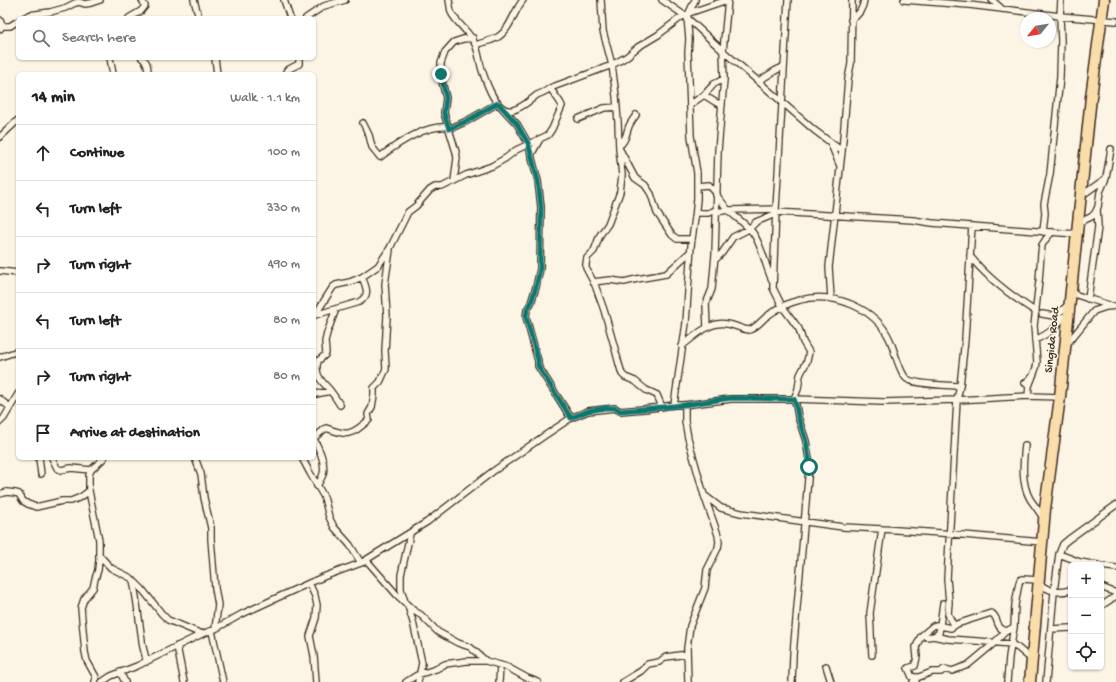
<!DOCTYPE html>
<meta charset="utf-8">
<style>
:root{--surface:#fff;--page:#f6f6f6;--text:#202124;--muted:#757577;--line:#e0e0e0}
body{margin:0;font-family:"Gochi Hand",sans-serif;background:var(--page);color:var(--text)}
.controls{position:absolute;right:12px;bottom:12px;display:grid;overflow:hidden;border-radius:6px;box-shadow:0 1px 3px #0004}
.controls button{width:36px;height:36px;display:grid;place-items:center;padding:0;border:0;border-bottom:1px solid var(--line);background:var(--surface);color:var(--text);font:20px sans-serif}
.compass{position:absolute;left:1020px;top:12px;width:36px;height:36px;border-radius:50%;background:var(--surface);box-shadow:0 1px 3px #0004;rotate:240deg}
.stop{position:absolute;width:12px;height:12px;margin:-9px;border:3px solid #0f766e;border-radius:50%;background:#fff}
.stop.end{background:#0f766e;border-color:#fff;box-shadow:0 1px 4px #0008}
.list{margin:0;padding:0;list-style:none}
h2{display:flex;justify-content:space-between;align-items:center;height:52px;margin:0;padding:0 16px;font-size:17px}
h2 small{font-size:13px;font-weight:400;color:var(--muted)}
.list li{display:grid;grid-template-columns:26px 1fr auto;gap:12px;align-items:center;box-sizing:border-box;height:56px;padding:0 16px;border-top:1px solid var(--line)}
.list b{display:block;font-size:15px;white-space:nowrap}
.list em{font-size:13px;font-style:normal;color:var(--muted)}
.icon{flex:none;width:22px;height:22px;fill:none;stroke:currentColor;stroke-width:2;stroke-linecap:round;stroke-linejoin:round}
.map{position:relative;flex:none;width:1116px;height:682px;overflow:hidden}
.search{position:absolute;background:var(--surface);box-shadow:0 1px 3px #0004;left:16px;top:16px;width:300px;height:44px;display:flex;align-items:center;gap:10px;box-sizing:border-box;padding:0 14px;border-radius:6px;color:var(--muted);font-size:15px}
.panel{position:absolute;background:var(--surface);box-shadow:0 1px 3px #0004;left:16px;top:72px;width:300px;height:388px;border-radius:6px}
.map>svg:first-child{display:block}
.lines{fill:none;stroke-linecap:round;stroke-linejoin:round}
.street-casing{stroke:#3b2a1e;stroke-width:8}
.highway-casing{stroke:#3b2a1e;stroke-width:13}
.street{stroke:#fcf5e5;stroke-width:5.5}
.highway{stroke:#f9deab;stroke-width:10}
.route{stroke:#0f766e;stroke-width:5}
.labels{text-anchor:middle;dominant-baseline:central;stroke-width:3;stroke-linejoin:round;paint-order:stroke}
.street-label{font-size:12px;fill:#3b2a1e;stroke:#fcf5e5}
</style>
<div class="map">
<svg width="1116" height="682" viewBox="0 0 1116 682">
<rect width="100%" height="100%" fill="#fcf5e5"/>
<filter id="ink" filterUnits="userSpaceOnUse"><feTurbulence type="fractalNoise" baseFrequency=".025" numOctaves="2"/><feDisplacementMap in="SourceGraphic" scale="8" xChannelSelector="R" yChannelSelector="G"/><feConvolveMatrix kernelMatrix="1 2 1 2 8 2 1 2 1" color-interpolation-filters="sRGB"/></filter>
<g filter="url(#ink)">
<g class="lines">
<defs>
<path id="street" d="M194,0L199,18
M284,0L290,18
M449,0C450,4 450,8 451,12C455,22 470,32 475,44C479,52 479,61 482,70C486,82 496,114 513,110C522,108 530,100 537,95C541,93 546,92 550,88L612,65L626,57L638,47L658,35L684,15
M601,0L603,31L612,65L616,96L618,122L619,148L635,178L645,185L651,194L657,213L672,235L677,239H692
M662,0L684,15L723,51L758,81L814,130L842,151
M788,0L776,209L773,288L782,306L799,329L803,342L809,352L807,361L800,375L798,389L794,399L796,405L798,417L806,441L809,459V467L793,655L792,682
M904,0L969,5L1060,16L1116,21
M992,0L1002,9
M689,13L727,0
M23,18L29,15L50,12L65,8L75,3L79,2L85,4L91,3L100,0
M129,18L141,11L145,6L142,0
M306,18L324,6L345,0
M0,20L2,26
M851,20C859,15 863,9 864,0
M0,29L2,26H10L18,21
M476,45C483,42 491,41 498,37C510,30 514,11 523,0
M110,58L113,74
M142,58C148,62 148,68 148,74
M215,58L217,74
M285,74L287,70L299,64V58
M758,81C767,77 775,69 784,67
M704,95L715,102L722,105
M691,104L704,95L714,84L724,79
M503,109L517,124L528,143L538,181L541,207L540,269L536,287L531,303L527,310L526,317L538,361V366L571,418
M578,119L604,108L617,107
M363,123L369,135L372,147L380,157C398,143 426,124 449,127
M449,129L467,121L498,103
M0,137L18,120
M830,142L840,166
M619,146C626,141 626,134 629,126C631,122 634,118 636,115
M619,148L622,175L620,192L608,224L600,235L594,251L587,258L586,264V268L595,285L604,310L615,349L619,364L622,374L625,377L635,381L646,390L657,395L662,407
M531,155L540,139
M454,181L457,158L456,152L444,113L446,98L441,77V63L445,52L454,42L463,39L473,38
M697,186L709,185L717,194
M716,195C721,200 724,205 728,210C736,218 746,224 753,233C763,247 765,267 773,282
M1081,196L1105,179
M716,212L728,210L776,209
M775,212L913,220L932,223L1076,234
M696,213H708L716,210
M1078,223L1091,217L1095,213L1098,207L1100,192L1106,178L1111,149
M1043,232L1045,213L1044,204L1050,174L1060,77L1061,41L1060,16L1061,0
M970,256C987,278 1013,297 1036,312
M715,260L722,253L733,237L749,229L756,222L775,214
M0,271L18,273
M593,282L610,280L624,282L637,279L666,274L690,252
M1071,293L1086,298L1109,305
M831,298L829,267L842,151L848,79L851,64L852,0
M1088,299L1098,227L1097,209
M336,309L327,333L325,342L326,353L325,355L318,361C314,374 321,381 329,389C333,394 337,400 340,405
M1042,314L1066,318
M315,315L333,287L336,285L350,282L362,277L378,266L390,248L408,212L416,206L430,190L435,187H442L466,175L492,166L506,158L516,150L548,135L552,129L562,106L560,102L550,88
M315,315L359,302C371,295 366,287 362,277
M1053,315L1061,311L1069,304
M707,328L706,304L712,289L715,255L718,151L724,79L723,51L728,0
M1035,340C1048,334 1055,329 1063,317
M1067,344L1094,311L1106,307L1116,306
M682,346C695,336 709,321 727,324C735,325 741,329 749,330C756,328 760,322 766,317C776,309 787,303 800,300C833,291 876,308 890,340C894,349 900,374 907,379C916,385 948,385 960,386
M0,357L15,352L18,353
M1025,383L1033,376
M314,393L316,394L330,391
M1028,396L1029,386L1036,368L1037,362L1034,326L1039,281L1041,254L1042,245L1046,239L1052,232
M0,399L3,402L10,407
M674,405L686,323L691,246L695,218L697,199V173L691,136L688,53L689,39L687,17L695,0
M684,405L685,406V421L688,438L704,495L718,535L719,542L718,548L707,570L705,588L690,626L687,648L688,682
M0,422L4,418L18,394
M314,438L326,428C348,436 350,436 369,420L368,414L372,407L374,395V388L380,382L386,369L385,351L387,316L385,284L390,250
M314,439C319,449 326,463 323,474C322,478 319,482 317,486
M1025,445C1023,463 1021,483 1030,499C1034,505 1039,511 1043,518
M39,458L41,474
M52,458L57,468L61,470L71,468L91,470
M195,458L201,474L204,498L211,528V539L215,588L218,605L215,629
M302,458L310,473L324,497L329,517L334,527L350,545L361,563L366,561L369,563L397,595L414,611L421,615L438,632L458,643L470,647L486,661L507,667L527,678L538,682
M0,494L7,492L15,493L19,494L23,501L28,504L36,507L62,501H71L81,497L89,491
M704,495L721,508L741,513L843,527L882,529L941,533L1042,542
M1059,554L1080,562L1098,565
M99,555L111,568L131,578L142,589L162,614L168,620L202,634
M1101,566L1116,568
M133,580C137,600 139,620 142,640C142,648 146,654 146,662
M309,583L315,596L317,605L316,618L310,636L314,656L316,682
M1038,584C1052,591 1055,594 1071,590
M1101,587L1116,593
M405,602L401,589V575L410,534
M408,606L413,622L422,663L418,682
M1101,606L1116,596
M954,626L948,614L949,602L947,579L957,400L960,386L965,339L972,226
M1051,629L1071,628
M212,631L223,682
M933,636L948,639L977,641L1011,644L1018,648L1032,660
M926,637L934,636L939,633L943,603
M177,646L184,682
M872,655L870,613L882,529
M826,666L831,682
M120,672L125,682
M912,677L908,668L915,666L917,657L916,647L921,636L933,626L936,625L951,628L957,624L991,613C1000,617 994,629 1007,631
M95,682L96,677L87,661L85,652L81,608L84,599L93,588L95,579L98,570L99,560V540L89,491V475L91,470L104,458
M102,682L111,676L137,666L202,634L215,629L242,614L296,589L323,577L361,563L427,522L492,472L544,436L571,418L588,411L615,408L620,411L644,409L674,405H684L731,399H794L883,402L957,400L1028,396L1060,397
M406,682L417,675L436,669L445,664L467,661H486
M499,682L500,665
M623,682L641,671L648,664L659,662L666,657L687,654
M913,682L916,681L915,678L912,677H919L932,672H941L944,669L952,671L968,665L992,645L1005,632L1014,627
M1007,682L1009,657L1014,627L1015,605L1019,583L1020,580L1022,579L1039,580
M1046,682L1054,592L1059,554L1063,544L1069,539L1116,505"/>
<path id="highway" d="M1030,682L1045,509L1060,397L1091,97L1104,0"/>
</defs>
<use href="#street" class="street-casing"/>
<use href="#highway" class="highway-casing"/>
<use href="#street" class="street"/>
<use href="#highway" class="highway"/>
</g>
</g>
<g class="lines" filter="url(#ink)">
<path class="route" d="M441,74L446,98L444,113L449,129L467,121L498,103L517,124L522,133L528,143L538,181L541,207L540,269L536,287L531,303L527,310L526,317L538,360V366L571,418L588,411L605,408H615L620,411L644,409L684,405L731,398L794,399L796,405L798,417L806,441L809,459V467"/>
</g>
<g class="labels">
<g class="street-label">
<text transform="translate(1053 340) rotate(-84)">Singida Road</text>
</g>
</g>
</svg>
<div class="controls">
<button>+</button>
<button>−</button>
<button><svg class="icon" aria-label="locate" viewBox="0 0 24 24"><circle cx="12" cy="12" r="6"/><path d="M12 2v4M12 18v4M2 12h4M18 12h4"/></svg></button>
</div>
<svg class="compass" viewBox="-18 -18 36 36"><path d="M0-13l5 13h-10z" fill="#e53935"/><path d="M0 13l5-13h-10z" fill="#757577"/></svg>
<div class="stop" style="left:809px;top:467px"></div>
<div class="stop end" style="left:441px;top:74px"></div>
<div class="search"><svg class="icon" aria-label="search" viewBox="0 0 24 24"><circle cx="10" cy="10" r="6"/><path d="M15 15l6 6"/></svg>Search here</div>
<section class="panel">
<h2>14 min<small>Walk · 1.1 km</small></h2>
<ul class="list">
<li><svg class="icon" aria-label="ahead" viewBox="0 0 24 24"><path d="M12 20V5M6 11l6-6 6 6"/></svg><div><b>Continue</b></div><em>100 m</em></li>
<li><svg class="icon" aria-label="left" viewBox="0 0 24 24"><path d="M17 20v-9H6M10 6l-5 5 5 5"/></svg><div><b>Turn left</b></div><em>330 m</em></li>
<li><svg class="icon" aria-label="right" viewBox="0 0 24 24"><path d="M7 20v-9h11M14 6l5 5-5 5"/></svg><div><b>Turn right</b></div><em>490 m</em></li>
<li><svg class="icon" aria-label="left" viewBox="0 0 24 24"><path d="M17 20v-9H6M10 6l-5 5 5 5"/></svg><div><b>Turn left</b></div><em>80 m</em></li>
<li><svg class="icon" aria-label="right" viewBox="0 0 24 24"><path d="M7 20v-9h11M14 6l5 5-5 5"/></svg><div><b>Turn right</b></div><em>80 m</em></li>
<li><svg class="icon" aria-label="arrive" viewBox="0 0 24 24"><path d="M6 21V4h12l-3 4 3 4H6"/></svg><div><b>Arrive at destination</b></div></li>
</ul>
</section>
</div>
